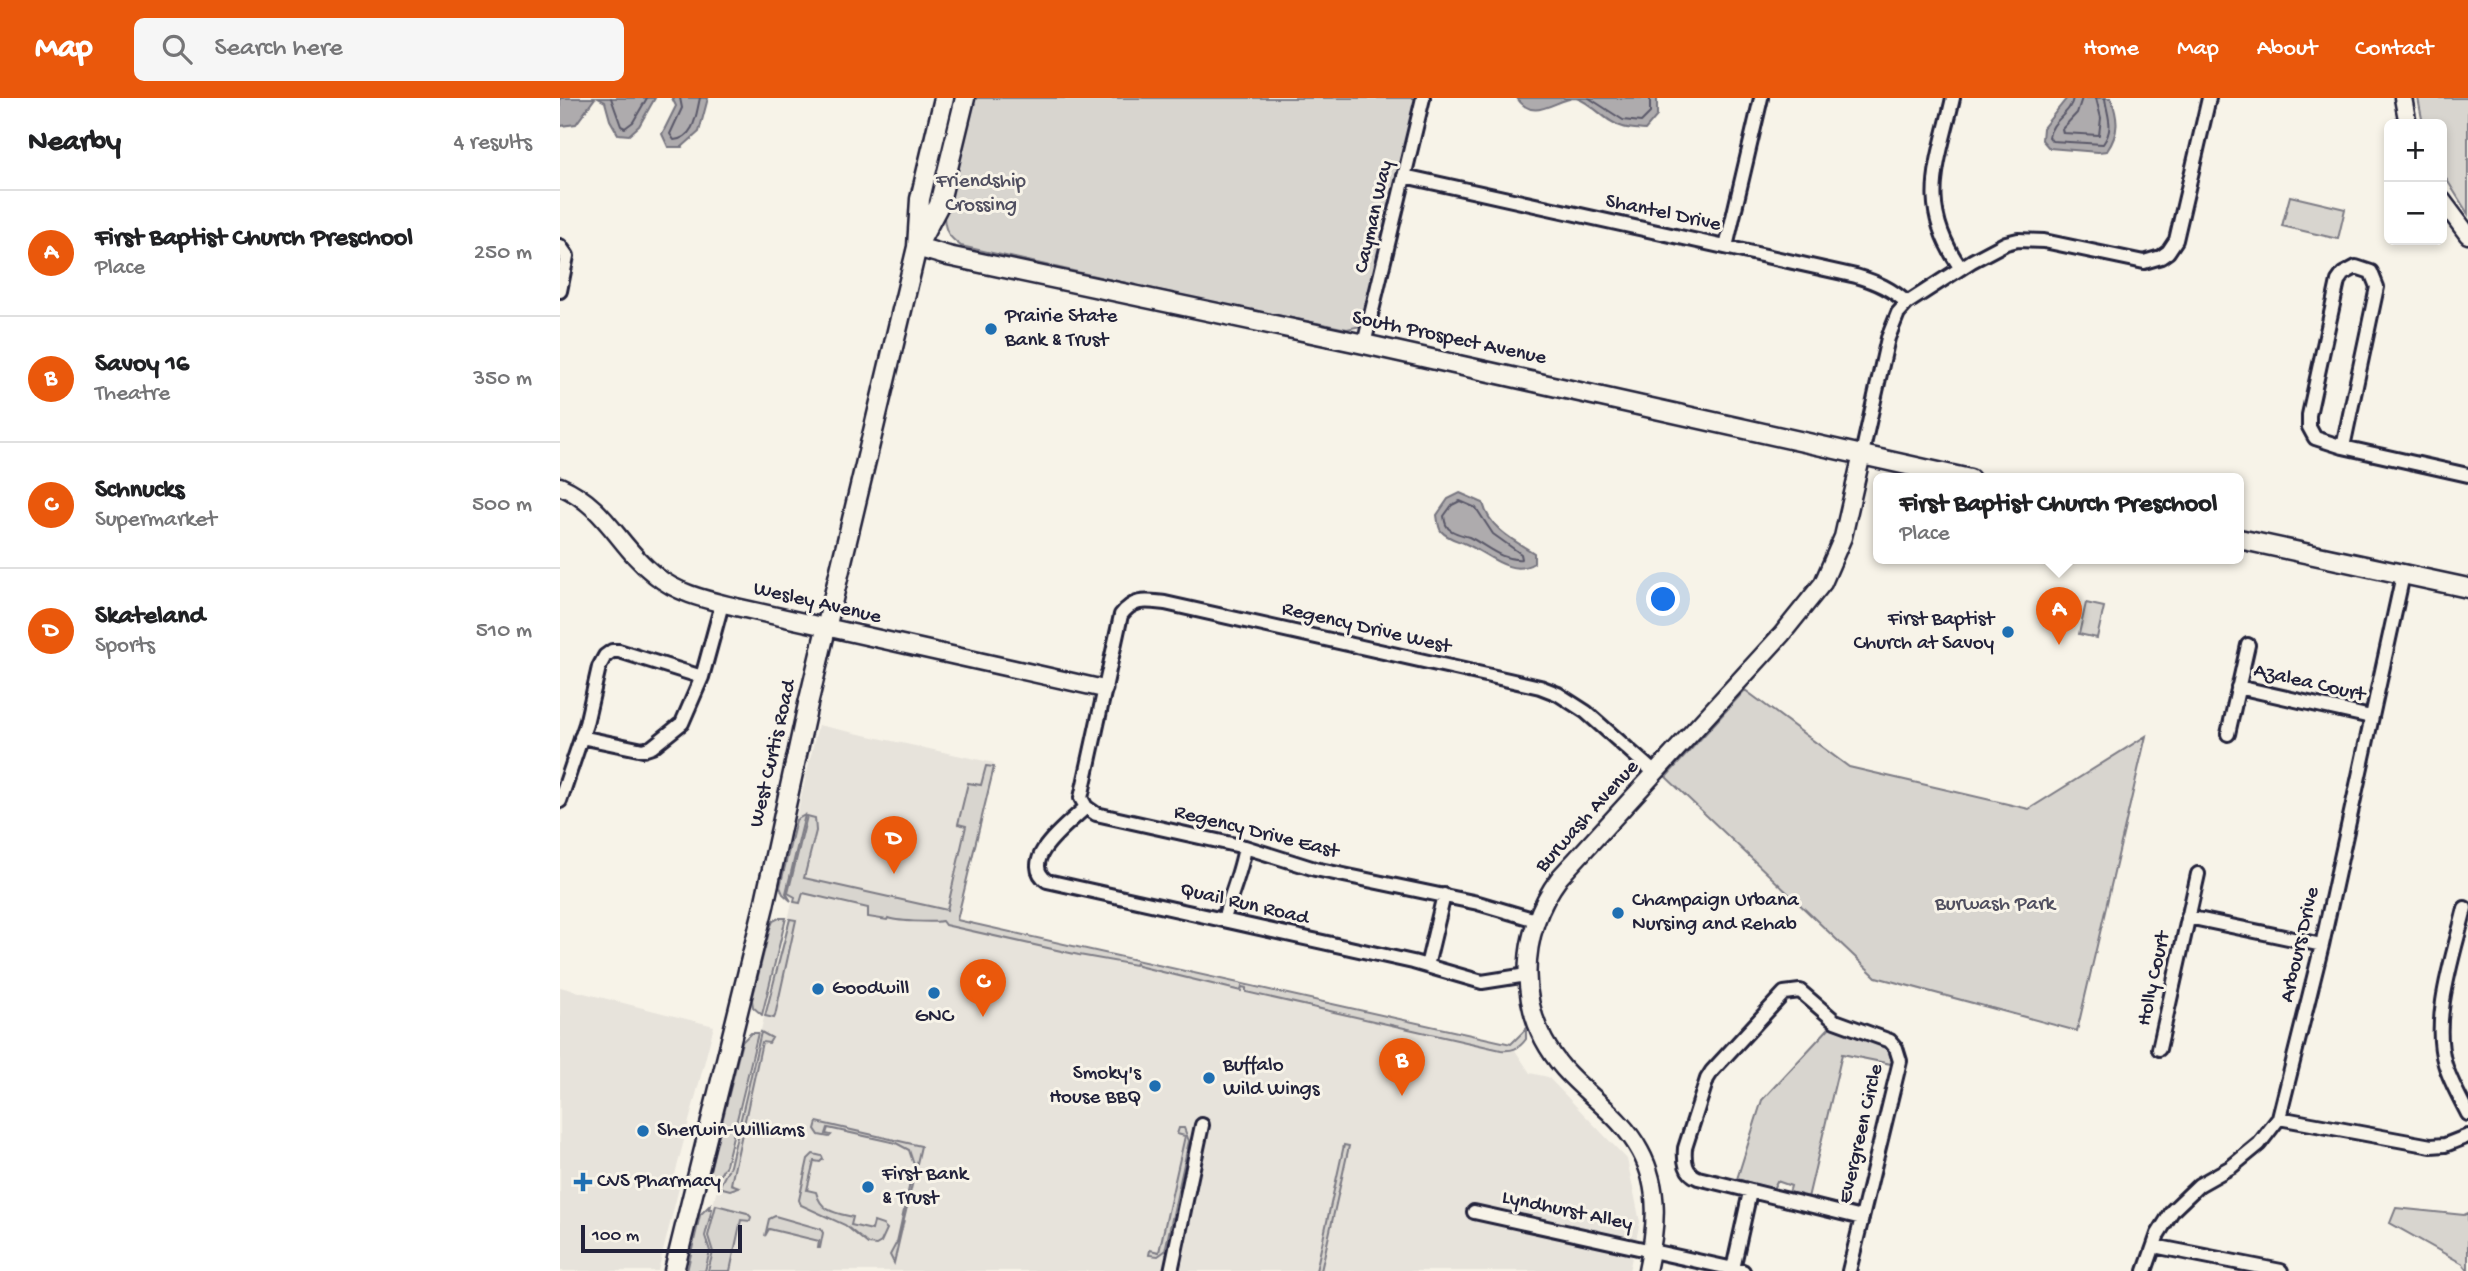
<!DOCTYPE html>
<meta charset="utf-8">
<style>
:root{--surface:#fff;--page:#f6f6f6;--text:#202124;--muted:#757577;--line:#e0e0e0;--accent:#ea580c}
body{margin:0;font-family:"Gochi Hand",sans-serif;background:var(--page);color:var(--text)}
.controls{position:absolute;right:21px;top:21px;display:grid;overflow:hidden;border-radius:10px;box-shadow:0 4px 10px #0003}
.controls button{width:63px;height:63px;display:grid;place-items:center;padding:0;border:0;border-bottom:2px solid var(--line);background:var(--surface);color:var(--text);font:35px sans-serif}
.scale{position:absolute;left:21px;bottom:18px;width:161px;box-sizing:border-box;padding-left:7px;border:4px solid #22223b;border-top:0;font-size:19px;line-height:24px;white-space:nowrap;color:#22223b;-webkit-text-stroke:5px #f7f3e8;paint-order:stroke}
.you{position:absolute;left:1104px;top:502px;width:24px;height:24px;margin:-18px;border:5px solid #fff;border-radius:50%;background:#1a73e8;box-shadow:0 0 0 10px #1a73e833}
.badge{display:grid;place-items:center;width:46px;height:46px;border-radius:50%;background:var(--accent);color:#fff;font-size:23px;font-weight:700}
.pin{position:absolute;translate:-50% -58px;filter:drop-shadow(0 2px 4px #0008)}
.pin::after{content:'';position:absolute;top:37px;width:24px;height:21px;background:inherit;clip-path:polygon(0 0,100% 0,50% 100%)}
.popup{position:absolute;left:1313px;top:375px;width:371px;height:91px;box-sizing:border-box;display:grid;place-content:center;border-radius:10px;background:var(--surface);filter:drop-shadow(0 2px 5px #0005);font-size:23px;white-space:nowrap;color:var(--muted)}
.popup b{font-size:26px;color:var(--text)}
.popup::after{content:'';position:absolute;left:50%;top:100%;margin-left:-14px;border:14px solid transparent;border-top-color:var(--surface)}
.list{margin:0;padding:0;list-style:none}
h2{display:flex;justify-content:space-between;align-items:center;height:91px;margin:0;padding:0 28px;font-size:30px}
h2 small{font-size:23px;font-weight:400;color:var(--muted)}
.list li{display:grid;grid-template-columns:46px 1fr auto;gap:21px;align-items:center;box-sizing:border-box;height:126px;padding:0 28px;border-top:2px solid var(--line)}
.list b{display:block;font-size:26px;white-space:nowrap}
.list p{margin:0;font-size:23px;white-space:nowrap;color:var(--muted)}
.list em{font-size:23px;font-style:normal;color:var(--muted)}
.icon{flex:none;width:38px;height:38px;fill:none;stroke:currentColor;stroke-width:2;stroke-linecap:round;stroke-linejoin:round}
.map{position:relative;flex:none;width:1908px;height:1173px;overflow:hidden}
header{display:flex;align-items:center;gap:42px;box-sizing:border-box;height:98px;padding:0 35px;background:var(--accent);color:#fff}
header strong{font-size:33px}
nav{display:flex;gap:38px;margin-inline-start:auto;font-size:24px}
.search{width:490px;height:63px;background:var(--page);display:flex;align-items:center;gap:18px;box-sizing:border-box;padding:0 24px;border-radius:10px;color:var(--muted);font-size:26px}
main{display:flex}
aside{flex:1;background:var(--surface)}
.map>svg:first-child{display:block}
.built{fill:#e7e3db}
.green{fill:#d8d5cf;stroke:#7d7c85;stroke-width:2}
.water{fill:#aeabad;stroke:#76747f;stroke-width:2}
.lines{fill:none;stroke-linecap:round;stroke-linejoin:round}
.shore{stroke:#5a5969;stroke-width:2}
.minor-casing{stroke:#22223b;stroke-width:18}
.tertiary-casing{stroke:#22223b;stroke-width:21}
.secondary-casing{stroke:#22223b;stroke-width:23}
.minor{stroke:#f7f3e8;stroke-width:12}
.tertiary{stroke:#f7f3e8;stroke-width:16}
.secondary{stroke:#f7f3e8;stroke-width:18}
.poi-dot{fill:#1f6fb2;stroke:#f7f3e8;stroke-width:2.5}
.labels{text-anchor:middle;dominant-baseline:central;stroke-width:6;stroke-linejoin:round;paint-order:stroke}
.park-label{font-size:21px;fill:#504f60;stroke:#f7f3e8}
.street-label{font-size:21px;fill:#22223b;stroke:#f7f3e8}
.poi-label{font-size:21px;fill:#22223b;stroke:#f7f3e8;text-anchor:start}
</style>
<header>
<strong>Map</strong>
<div class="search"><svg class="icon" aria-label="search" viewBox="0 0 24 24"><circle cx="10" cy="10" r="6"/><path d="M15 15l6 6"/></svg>Search here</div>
<nav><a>Home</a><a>Map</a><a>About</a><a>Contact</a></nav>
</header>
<main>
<aside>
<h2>Nearby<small>4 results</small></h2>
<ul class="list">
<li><span class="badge">A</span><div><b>First Baptist Church Preschool</b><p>Place</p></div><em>250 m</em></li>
<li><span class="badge">B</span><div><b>Savoy 16</b><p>Theatre</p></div><em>350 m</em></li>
<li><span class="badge">C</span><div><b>Schnucks</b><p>Supermarket</p></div><em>500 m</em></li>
<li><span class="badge">D</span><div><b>Skateland</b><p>Sports</p></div><em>510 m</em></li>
</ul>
</aside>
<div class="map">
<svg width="1908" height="1173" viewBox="0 0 1908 1173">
<rect width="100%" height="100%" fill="#f7f3e8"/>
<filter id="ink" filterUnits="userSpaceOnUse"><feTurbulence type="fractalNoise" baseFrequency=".0143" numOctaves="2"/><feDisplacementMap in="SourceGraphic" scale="14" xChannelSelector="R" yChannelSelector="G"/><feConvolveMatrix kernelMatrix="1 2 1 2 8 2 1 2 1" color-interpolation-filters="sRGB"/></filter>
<g filter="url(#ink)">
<path class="built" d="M258,627L434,665L397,822L951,946L970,975L988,979L1067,1061L1080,1124L1069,1173H147L151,1154L147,1137L155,1099L160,1080L168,1067L233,801L227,796L229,782L222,780Z
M0,889L154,928L112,1088L119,1090L98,1173H0Z"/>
<path class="green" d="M412,0H857L801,228L787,231L647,203L401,148C389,139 385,134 384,119Z
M1858,0H1908V116L1882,74V26H1863Z
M1730,98L1785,111L1778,141L1722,128Z
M1526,505L1544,509L1537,540L1519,536Z
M1185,592L1289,669L1469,711L1586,638L1517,933L1316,879L1106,679Z
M426,668L434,669L397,822L951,946L966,931V941C959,951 952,953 941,952L686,894V890L682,889L681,893L578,868L576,865L575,867L519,857L385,827L382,823C373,825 334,823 328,820L327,822L308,819V810L243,795L240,805L234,804L235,799L228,795L247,718L255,720L256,733L244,780L387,812L406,728L398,726L408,685L421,687Z
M245,717L226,795L231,803L223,796L220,789L236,722Z
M219,820H226L202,917L193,909L192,902L210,830L213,823Z
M230,821L236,822L215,918L214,920L205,918Z
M1270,929L1327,947L1334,954L1331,966L1282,956L1248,1100L1229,1095L1231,1088L1217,1083L1213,1091L1177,1081L1202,1002Z
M201,934L212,940L209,945L202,944L171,1086L179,1089L170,1092L159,1089L170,1068Z
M191,935H198L166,1067L154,1086L149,1076L182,944Z
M257,1024L361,1048L334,1165L330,1157L337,1144L354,1067L349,1052L336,1045L268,1030L266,1036L271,1037L269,1039L259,1037L255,1031Z
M619,1030H624L629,1043L605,1153L598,1158L589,1157L590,1152L599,1154L625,1038L617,1036Z
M784,1047L789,1048L761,1173H756Z
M253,1056L262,1058L263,1061L260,1064L254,1063L247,1092L256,1094C261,1114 276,1115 293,1119L291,1127L312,1132L314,1124L323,1127L327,1131L321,1144L316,1147L308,1146L285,1127L241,1107L239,1102L248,1061Z
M150,1107L149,1111H152L145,1138L150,1153L145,1173H127L140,1117Z
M156,1107L187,1115L191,1119L190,1123L181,1122L170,1173H148L153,1154L148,1138Z
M1836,1110L1904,1117L1908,1115V1173L1903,1166L1830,1125Z
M215,1118L261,1131L263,1135L260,1150H258L259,1143L209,1131L205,1138L209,1121Z"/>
<path class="water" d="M0,0H35L16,26L0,28Z
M38,0H95L79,28L69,37L58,36L50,22L45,4Z
M112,0H148L139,34L122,49H108L102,36L116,8Z
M957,0H1097V18L1085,32C1078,31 1069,31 1063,29C1046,25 1033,5 1016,0C996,0 974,26 957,0Z
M1507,0H1551C1558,20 1560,34 1547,53L1538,54L1489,50L1482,42L1483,30Z
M900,395L923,405C929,430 953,442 974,455V465C951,480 927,455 906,446C897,442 888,441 881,433C878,429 878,423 877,417L888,401Z"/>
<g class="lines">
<path class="shore" d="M51,0L61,28L65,30L73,24L87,0
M120,0L122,10L110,36L114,42C135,40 136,16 140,0
M1029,0L1063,22L1081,24L1090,15V0
M1513,0C1511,16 1491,22 1489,39L1492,43L1543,46C1555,29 1547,18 1545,0
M1522,0L1517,15L1502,31L1503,35L1539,37L1541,20L1536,0
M900,403L916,410L933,436L961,456L962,461C941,463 926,447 909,439C903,437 897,436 892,433C886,430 885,425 884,418L892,407Z"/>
<defs>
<path id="minor" d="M1393,0C1378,67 1357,107 1400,169
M844,78L1296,178C1316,184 1332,191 1347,205
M0,148L7,158L0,193
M1166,149L1201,0
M1796,169L1811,174L1817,189L1783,349L1755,340L1749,329V317L1778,183L1783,176Z
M804,246L863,0
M1783,349L1908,377
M1302,356L1328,240L1338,215L1347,205L1412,163L1446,145L1458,142L1484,143L1584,164L1601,159L1608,154L1616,142L1649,0
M1678,589L1811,619
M1668,636L1688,547
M21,639L83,652L92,649L122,625L142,579L162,506
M0,703L26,626L39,569L45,558L52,553H59L142,579
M526,709C510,725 457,762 487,783L853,864L922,884L967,877
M1905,810C1894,856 1871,920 1885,966C1890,983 1900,1000 1908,1016
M1628,819L1762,847
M664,822C670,797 681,775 685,749
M976,822L918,805L755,771L685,749L536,716L526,709L521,700L561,517C574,500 586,503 605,505L980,589L998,596L1026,614L1095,675
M867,868L884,797
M1599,951L1638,776
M1719,1020L1871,1048L1885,1047L1908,1038
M914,1114L1183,1173
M1594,1148L1721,1173
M1173,1171L1190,1094
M611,1173L642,1027
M1289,1173L1340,963L1336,950L1330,943L1275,923L1240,893L1224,895L1152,973L1147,981L1125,1050C1124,1063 1125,1075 1138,1080L1302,1120
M1585,1173L1598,1136L1613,1112L1639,1087L1671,1069L1699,1046L1719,1020L1762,847L1843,477"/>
<path id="tertiary" d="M1843,0L1848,26
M1882,102L1908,137
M0,388C47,409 58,448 95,477C118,496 148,502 176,509L544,591
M1087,1173C1096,1132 1101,1091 1080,1053C1062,1019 1029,999 1004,971C955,915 957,837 1000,779L1222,536L1263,485L1283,439L1302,356"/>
<path id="secondary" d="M360,143L379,107L405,0
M357,149L388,158L804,246L1410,381
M1679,441L1908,490
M114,1173L204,808L248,606L357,149L360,101L384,0"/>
</defs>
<use href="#minor" class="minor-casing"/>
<use href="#tertiary" class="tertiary-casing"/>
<use href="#secondary" class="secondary-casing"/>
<use href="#minor" class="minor"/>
<use href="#tertiary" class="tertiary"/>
<use href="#secondary" class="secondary"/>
</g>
</g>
<g class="poi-dot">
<circle cx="431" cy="231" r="7"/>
<circle cx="1448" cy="534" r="7"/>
<circle cx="1058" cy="815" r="7"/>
<circle cx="258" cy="891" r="7"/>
<circle cx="374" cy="895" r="7"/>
<circle cx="649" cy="980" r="7"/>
<circle cx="595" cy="988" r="7"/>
<circle cx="83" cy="1033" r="7"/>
<path d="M19.5 1073.5h7v7h7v7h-7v7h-7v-7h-7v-7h7z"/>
<circle cx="308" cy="1089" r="7"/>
</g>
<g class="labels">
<g class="park-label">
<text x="421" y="84">Friendship<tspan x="421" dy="24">Crossing</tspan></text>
<text x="1435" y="807">Burwash Park</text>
</g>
<g class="street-label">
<text transform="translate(1103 116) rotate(12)">Shantel Drive</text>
<text transform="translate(815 119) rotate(-77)">Cayman Way</text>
<text transform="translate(889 241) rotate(12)">South Prospect Avenue</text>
<text transform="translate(257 506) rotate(13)">Wesley Avenue</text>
<text transform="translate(806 531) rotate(13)">Regency Drive West</text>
<text transform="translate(1749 586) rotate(13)">Azalea Court</text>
<text transform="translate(214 656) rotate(-77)">West Curtis Road</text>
<text transform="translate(1028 719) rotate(-48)">Burwash Avenue</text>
<text transform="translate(696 735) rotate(14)">Regency Drive East</text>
<text transform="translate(684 807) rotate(13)">Quail Run Road</text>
<text transform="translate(1741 847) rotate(-77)">Arbours Drive</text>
<text transform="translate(1595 881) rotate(-78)">Holly Court</text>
<text transform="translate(1302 1036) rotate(-77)">Evergreen Circle</text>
<text transform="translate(1007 1114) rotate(12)">Lyndhurst Alley</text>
</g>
<g class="poi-label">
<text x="445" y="219">Prairie State<tspan x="445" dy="24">Bank &amp; Trust</tspan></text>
<text x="1434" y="522" text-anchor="end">First Baptist<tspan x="1434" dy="24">Church at Savoy</tspan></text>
<text x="1072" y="803">Champaign Urbana<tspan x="1072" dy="24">Nursing and Rehab</tspan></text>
<text x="272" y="891">Goodwill</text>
<text x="374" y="919" text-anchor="middle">GNC</text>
<text x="663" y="968">Buffalo<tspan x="663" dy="24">Wild Wings</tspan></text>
<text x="581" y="976" text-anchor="end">Smoky's<tspan x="581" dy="24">House BBQ</tspan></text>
<text x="97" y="1033">Sherwin-Williams</text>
<text x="322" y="1077">First Bank<tspan x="322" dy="24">&amp; Trust</tspan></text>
<text x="37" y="1084">CVS Pharmacy</text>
</g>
</g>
</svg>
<div class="controls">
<button>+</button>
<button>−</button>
</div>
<div class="scale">100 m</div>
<div class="you"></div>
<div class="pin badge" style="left:1499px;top:547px">A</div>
<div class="popup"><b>First Baptist Church Preschool</b>Place</div>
<div class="pin badge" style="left:842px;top:998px">B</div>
<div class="pin badge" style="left:423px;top:919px">C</div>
<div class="pin badge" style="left:334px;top:776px">D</div>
</div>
</main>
